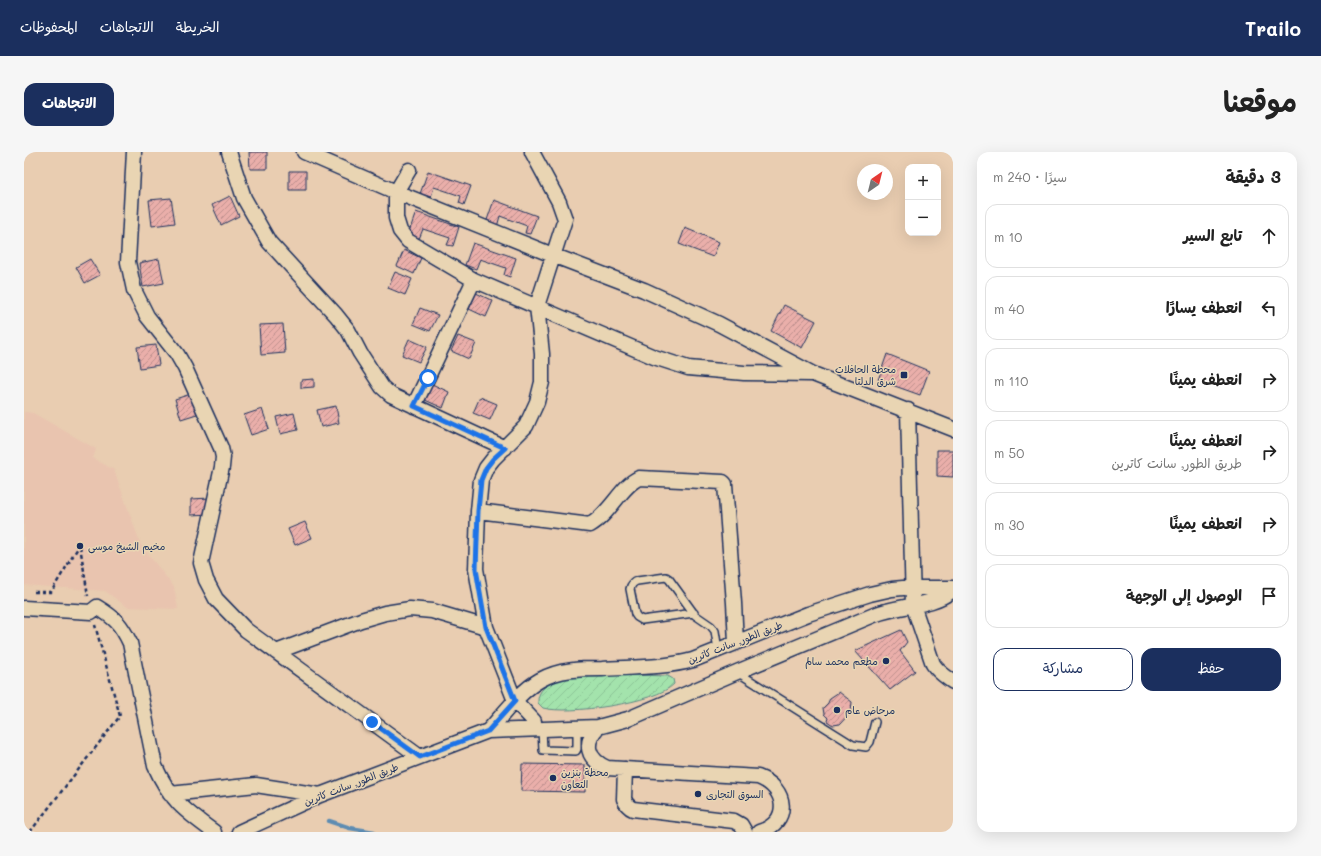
<!DOCTYPE html>
<html lang="ar">
<meta charset="utf-8">
<style>
:root{--surface:#fff;--page:#f6f6f6;--text:#222;--muted:#767676;--line:#e0e0e0;--accent:#1b2f5e}
body{margin:0;font-family:Mali,"Playpen Sans Arabic",sans-serif;background:var(--page);color:var(--text);direction:rtl}
.controls{position:absolute;right:12px;top:12px;display:grid;overflow:hidden;border-radius:8px;box-shadow:0 4px 16px #0002}
.controls button{width:36px;height:36px;display:grid;place-items:center;padding:0;border:0;border-bottom:1px solid var(--line);background:var(--surface);color:var(--text);font:20px sans-serif}
.compass{position:absolute;left:833px;top:12px;width:36px;height:36px;border-radius:50%;background:var(--surface);box-shadow:0 4px 16px #0002;rotate:35deg}
.stop{position:absolute;width:12px;height:12px;margin:-9px;border:3px solid #1a73e8;border-radius:50%;background:#fff}
.stop.end{background:#1a73e8;border-color:#fff;box-shadow:0 1px 4px #0008}
.list{margin:0;padding:0;list-style:none}
h2{display:flex;justify-content:space-between;align-items:center;height:52px;margin:0;padding:0 16px;font-size:17px}
h2 small{font-size:13px;font-weight:400;color:var(--muted)}
.list li{display:grid;grid-template-columns:26px 1fr auto;gap:12px;align-items:center;box-sizing:border-box;height:64px;margin:0 8px 8px;padding:0 8px;border:1px solid var(--line);border-radius:12px}
.list b{display:block;font-size:15px;white-space:nowrap}
.list p{margin:0;font-size:13px;white-space:nowrap;color:var(--muted)}
.list em{font-size:13px;font-style:normal;color:var(--muted)}
.actions{display:flex;gap:8px;padding:12px 16px}
.actions a{flex:1;padding:9px 0;border:1px solid var(--accent);border-radius:12px;text-align:center;font-size:14px;color:var(--accent)}
.actions .main{background:var(--accent);color:#fff}
.icon{flex:none;width:22px;height:22px;fill:none;stroke:currentColor;stroke-width:2;stroke-linecap:round;stroke-linejoin:round}
.map{position:relative;flex:none;width:929px;height:680px;overflow:hidden;direction:ltr;border-radius:12px}
header{display:flex;align-items:center;gap:24px;box-sizing:border-box;height:56px;padding:0 20px;background:var(--accent);color:#fff}
header strong{font-size:19px}
nav{display:flex;gap:22px;margin-inline-start:auto;font-size:14px}
.intro{display:flex;align-items:center;justify-content:space-between;box-sizing:border-box;height:96px;padding:0 24px}
h1{margin:0;font-size:28px}
.button{padding:10px 18px;border-radius:12px;background:var(--accent);color:#fff;font-size:14px;font-weight:700}
main{display:flex;gap:24px;padding:0 24px}
aside{flex:1;background:var(--surface);border-radius:12px;box-shadow:0 4px 16px #0002}
.map>svg:first-child{display:block}
.built{fill:#e9c4af}
.garden{fill:url(#garden-furrows);stroke:#5f8985}
.lines{fill:none;stroke-linecap:round;stroke-linejoin:round}
.stream{stroke:#5d8cb2;stroke-width:4.5}
.building{fill:url(#building-hatch);stroke:#1b2f5e}
.service-casing{stroke:#1b2f5e;stroke-width:10}
.minor-casing{stroke:#1b2f5e;stroke-width:17}
.path{stroke:#1b2f5e;stroke-width:2.5;stroke-dasharray:4 3;stroke-linecap:butt}
.service{stroke:#e9d5b3;stroke-width:7}
.minor{stroke:#e9d5b3;stroke-width:14}
.route{stroke:#1a73e8;stroke-width:5}
.poi-dot{fill:#1b2f5e;stroke:#e9d5b3;stroke-width:1.5}
.labels{text-anchor:middle;dominant-baseline:central;stroke-width:3;stroke-linejoin:round;paint-order:stroke}
.poi-label{font-size:10px;fill:#1b2f5e;stroke:#e9d5b3;text-anchor:start}
.street-label{font-size:10px;fill:#1b2f5e;stroke:#e9d5b3}
</style>
<header>
<strong>Trailo</strong>
<nav><a>الخريطة</a><a>الاتجاهات</a><a>المحفوظات</a></nav>
</header>
<div class="intro"><h1>موقعنا</h1><a class="button">الاتجاهات</a></div>
<main>
<aside>
<h2>3 دقيقة<small>سيرًا · 240 m</small></h2>
<ul class="list">
<li><svg class="icon" aria-label="ahead" viewBox="0 0 24 24"><path d="M12 20V5M6 11l6-6 6 6"/></svg><div><b>تابع السير</b></div><em>10 m</em></li>
<li><svg class="icon" aria-label="left" viewBox="0 0 24 24"><path d="M17 20v-9H6M10 6l-5 5 5 5"/></svg><div><b>انعطف يسارًا</b></div><em>40 m</em></li>
<li><svg class="icon" aria-label="right" viewBox="0 0 24 24"><path d="M7 20v-9h11M14 6l5 5-5 5"/></svg><div><b>انعطف يمينًا</b></div><em>110 m</em></li>
<li><svg class="icon" aria-label="right" viewBox="0 0 24 24"><path d="M7 20v-9h11M14 6l5 5-5 5"/></svg><div><b>انعطف يمينًا</b><p>طريق الطور, سانت كاترين</p></div><em>50 m</em></li>
<li><svg class="icon" aria-label="right" viewBox="0 0 24 24"><path d="M7 20v-9h11M14 6l5 5-5 5"/></svg><div><b>انعطف يمينًا</b></div><em>30 m</em></li>
<li><svg class="icon" aria-label="arrive" viewBox="0 0 24 24"><path d="M6 21V4h12l-3 4 3 4H6"/></svg><div><b>الوصول إلى الوجهة</b></div></li>
</ul>
<div class="actions"><a class="main">حفظ</a><a>مشاركة</a></div>
</aside>
<div class="map">
<svg width="929" height="680" viewBox="0 0 929 680">
<defs>
<pattern id="garden-furrows" width="10" height="10" patternUnits="userSpaceOnUse"><rect width="10" height="10" fill="#a3e3ac"/><path d="M-1 1l2-2M0 10L10 0M9 11l2-2" fill="none" stroke="#8cc396"/></pattern>
<pattern id="building-hatch" width="6" height="6" patternUnits="userSpaceOnUse"><rect width="6" height="6" fill="#eaafaa"/><path d="M-1 1l2-2M0 6l6-6M5 7l2-2" fill="none" stroke="#bd8f8e"/></pattern>
</defs>
<rect width="100%" height="100%" fill="#e9cdb1"/>
<filter id="ink" filterUnits="userSpaceOnUse"><feTurbulence type="fractalNoise" baseFrequency=".025" numOctaves="2"/><feDisplacementMap in="SourceGraphic" scale="8" xChannelSelector="R" yChannelSelector="G"/><feConvolveMatrix kernelMatrix="1 2 1 2 8 2 1 2 1" color-interpolation-filters="sRGB"/></filter>
<g filter="url(#ink)">
<path class="built" d="M0,260L9,261L72,297L69,306L90,318L117,393L150,435L154,457L103,455L81,439L0,433Z"/>
<path class="garden" d="M576,522L644,524L649,527L650,532C632,551 544,563 519,556L514,551C512,524 559,523 576,522Z"/>
<g class="lines">
<path class="stream" d="M305,669L326,676L350,680"/>
</g>
<path class="building" d="M225,0H243V17H226Z
M265,19H282V38H265Z
M404,19L447,34L440,53L435,51L437,44L410,35L407,45L396,42Z
M206,44L215,64L197,73L188,53Z
M147,46L151,71L128,74L125,48Z
M470,48L513,64L506,82L501,81L503,74L476,64L473,75L462,71Z
M392,60L435,75L429,94L423,93L426,86L399,77L395,87L384,83Z
M661,76L695,90L689,105L655,92Z
M449,91L492,106L486,125L480,123L482,116L456,107L452,117L441,113Z
M380,98L397,106L390,122L373,114Z
M66,107L76,123L61,131L52,115Z
M135,107L140,131L119,135L115,111Z
M371,120L388,127L381,143L364,136Z
M452,141L469,149L462,165L445,157Z
M760,153L792,169L778,196L747,179Z
M396,156L414,163L406,179L389,172Z
M259,172L261,201L237,203L235,173Z
M434,184L452,191L445,207L427,199Z
M385,187L403,195L395,210L378,203Z
M132,193L135,213L116,216L113,195Z
M863,202L905,219L896,243L854,228Z
M290,227V235L277,236V228Z
M408,232L425,240L419,256L401,248Z
M170,241L176,261L157,267L151,247Z
M456,245L473,252L466,268L449,261Z
M312,254L315,271L297,275L293,258Z
M238,257L245,277L227,283L220,263Z
M270,261L274,278L256,282L252,265Z
M913,298H929V325L913,324Z
M186,346L187,362L167,363V347Z
M281,370L288,386L271,393L264,377Z
M877,478L883,490L876,499L891,519L866,538L831,499Z
M815,540L828,550L827,560L816,572L809,573L803,569L804,566L800,562L799,556L804,551L806,546Z
M498,612L561,613V640L497,639Z"/>
<g class="lines">
<defs>
<path id="service" d="M670,461L618,468L613,465L611,462L606,437C607,433 609,430 613,429L642,425L645,427L671,463L687,474L691,479L694,498
M713,520L829,593L842,595L846,590L851,570
M518,577L519,598L552,599L553,597V576"/>
<path id="minor" d="M110,0L104,110L110,138L123,164L153,202L161,216L197,296L199,305L198,315L177,411L182,428L192,447L222,478L396,605
M205,0L220,46L245,90L312,163L324,178L336,201L358,235L367,243L481,296
M280,0L372,40L531,104L620,138L695,172L789,222L929,277
M508,0L535,50L541,67L513,154L518,202V230L513,250L502,274L469,307L462,316L457,328L454,359L452,417L462,475L491,549L510,569
M385,18L372,40V66L376,79L384,89L450,128L630,205L664,216L720,221L787,222
M390,254L450,128
M884,258L889,453L909,512C914,520 921,524 929,530
M454,359L566,373C586,362 597,334 615,326L699,330L701,332L710,451L712,491
M0,456L67,460L73,455C91,466 97,472 106,491L131,614C146,648 161,659 190,680
M252,500L337,468L361,461L386,457L408,459L462,475
M574,575C559,591 563,607 583,616L734,625C764,636 767,671 735,680
M464,579C480,562 495,540 516,528C535,517 557,517 578,517C609,515 640,516 669,508L784,462L846,442L868,437L879,436H929
M601,617L600,647C602,652 604,655 609,657L710,669L717,673L721,680
M146,642L232,633L296,643
M215,680L296,643L464,579L574,575L604,567L713,520L850,463C876,452 906,456 929,438"/>
</defs>
<use href="#service" class="service-casing"/>
<use href="#minor" class="minor-casing"/>
<path class="path" d="M56,394L64,444
M10,440H27L55,394
M6,680L96,564L71,473"/>
<use href="#service" class="service"/>
<use href="#minor" class="minor"/>
</g>
</g>
<g class="lines" filter="url(#ink)">
<path class="route" d="M348,570L396,605L464,579L491,549L462,475L452,417L454,359L457,328L462,316L469,307L481,296L390,254L404,226"/>
</g>
<g class="poi-dot">
<rect x="876" y="219" width="8" height="8" rx="2"/>
<circle cx="56" cy="394" r="4"/>
<circle cx="862" cy="509" r="4"/>
<circle cx="813" cy="558" r="4"/>
<circle cx="529" cy="626" r="4"/>
<circle cx="674" cy="642" r="4"/>
</g>
<g class="labels">
<g class="poi-label">
<text x="872" y="217" text-anchor="end">محطة الحافلات<tspan x="872" dy="12">شرق الدلتا</tspan></text>
<text x="64" y="394">مخيم الشيخ موسى</text>
<text x="854" y="509" text-anchor="end">مطعم محمد سالم</text>
<text x="821" y="558">مرحاض عام</text>
<text x="537" y="620">محطة بنزين<tspan x="537" dy="12">التعاون</tspan></text>
<text x="682" y="642">السوق التجارى</text>
</g>
<g class="street-label">
<text transform="translate(711 490) rotate(-21)">طريق الطور, سانت كاترين</text>
<text transform="translate(327 632) rotate(-21)">طريق الطور, سانت كاترين</text>
</g>
</g>
</svg>
<div class="controls">
<button>+</button>
<button>−</button>
</div>
<svg class="compass" viewBox="-18 -18 36 36"><path d="M0-13l5 13h-10z" fill="#e53935"/><path d="M0 13l5-13h-10z" fill="#767676"/></svg>
<div class="stop" style="left:404px;top:226px"></div>
<div class="stop end" style="left:348px;top:570px"></div>
</div>
</main>
